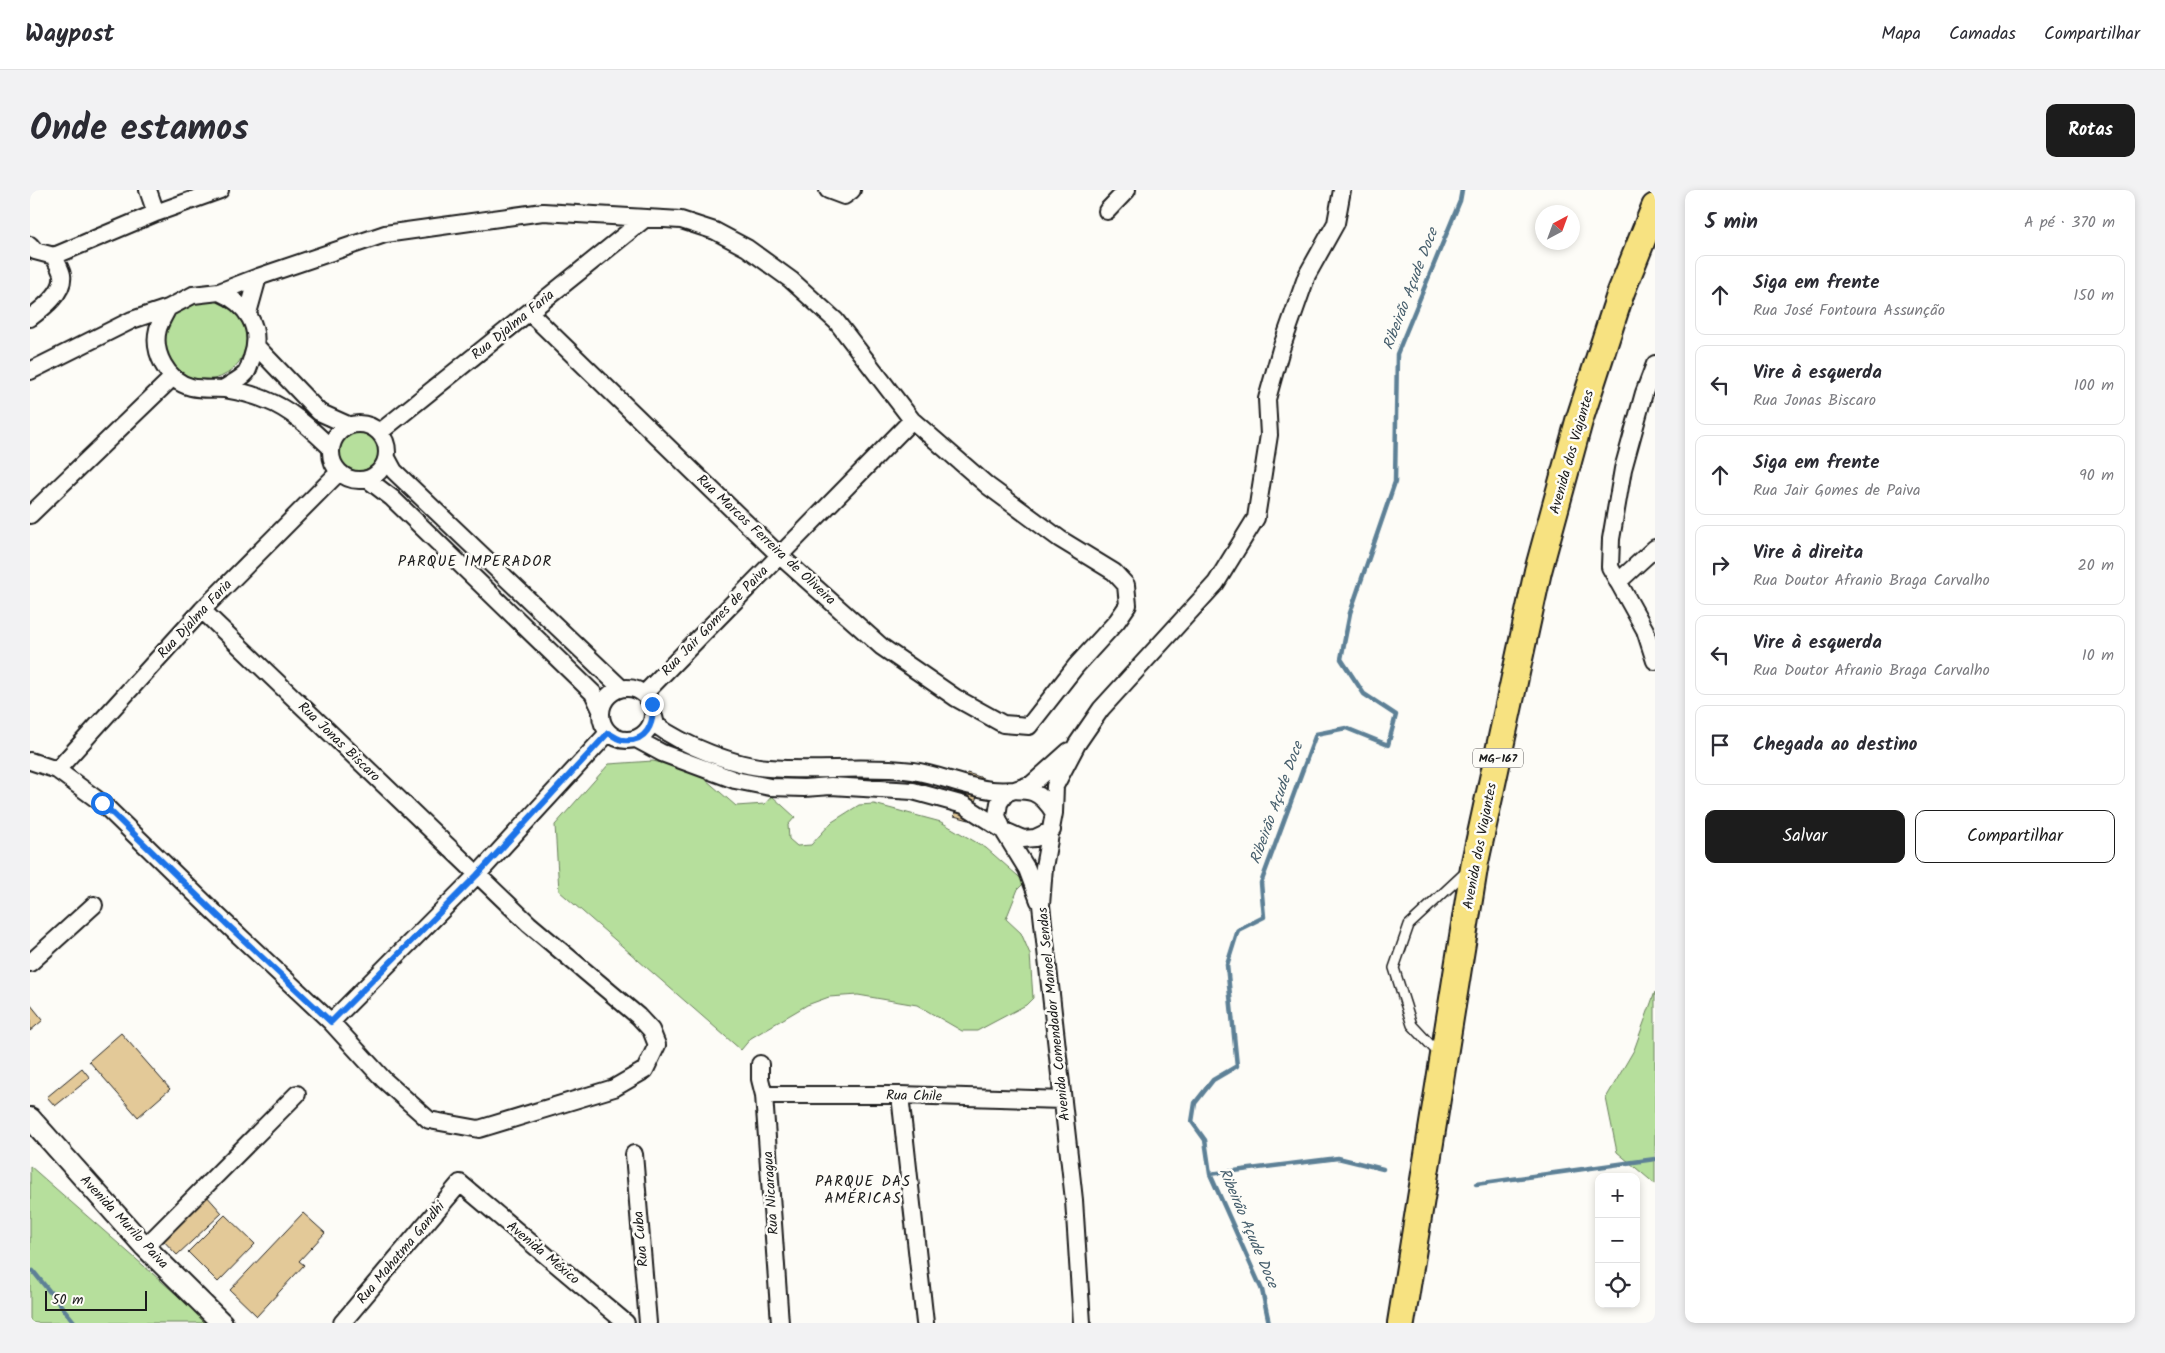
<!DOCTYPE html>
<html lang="pt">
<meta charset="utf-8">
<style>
:root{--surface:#fff;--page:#f2f2f3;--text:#2b2b33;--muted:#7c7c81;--line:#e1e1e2;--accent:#1c1c1c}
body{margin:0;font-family:Kalam,sans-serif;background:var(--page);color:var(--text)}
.controls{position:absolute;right:15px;bottom:15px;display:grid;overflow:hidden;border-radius:10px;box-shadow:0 2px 8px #0003}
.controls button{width:45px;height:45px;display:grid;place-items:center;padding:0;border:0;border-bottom:1px solid var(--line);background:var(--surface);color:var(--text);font:25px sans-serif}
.compass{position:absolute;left:1505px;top:15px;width:45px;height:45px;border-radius:50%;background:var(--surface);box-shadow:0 2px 8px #0003;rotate:41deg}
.scale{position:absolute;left:15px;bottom:12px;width:102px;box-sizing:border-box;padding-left:5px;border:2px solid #1c1c1c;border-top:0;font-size:14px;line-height:18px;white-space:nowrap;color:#1c1c1c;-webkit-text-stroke:4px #fdfcf7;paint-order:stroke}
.stop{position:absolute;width:15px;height:15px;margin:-11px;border:4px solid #1a73e8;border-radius:50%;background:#fff}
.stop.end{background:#1a73e8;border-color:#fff;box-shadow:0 1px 5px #0008}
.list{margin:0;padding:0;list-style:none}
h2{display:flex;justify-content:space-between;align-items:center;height:65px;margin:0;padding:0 20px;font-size:21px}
h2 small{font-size:16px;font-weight:400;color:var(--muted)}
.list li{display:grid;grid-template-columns:32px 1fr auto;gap:15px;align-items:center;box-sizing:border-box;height:80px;margin:0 10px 10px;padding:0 10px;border:1px solid var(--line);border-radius:10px}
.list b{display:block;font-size:19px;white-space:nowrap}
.list p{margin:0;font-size:16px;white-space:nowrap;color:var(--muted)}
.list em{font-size:16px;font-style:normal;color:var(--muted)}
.actions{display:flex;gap:10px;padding:15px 20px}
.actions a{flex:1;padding:11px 0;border:1px solid var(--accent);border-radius:10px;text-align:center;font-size:18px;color:var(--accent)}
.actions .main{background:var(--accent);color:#fff}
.icon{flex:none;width:28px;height:28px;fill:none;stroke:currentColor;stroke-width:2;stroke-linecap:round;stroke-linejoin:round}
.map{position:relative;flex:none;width:1625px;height:1133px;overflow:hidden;border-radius:10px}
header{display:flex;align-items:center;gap:30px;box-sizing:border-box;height:70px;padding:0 25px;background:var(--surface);border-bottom:1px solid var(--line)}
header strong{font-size:24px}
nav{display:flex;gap:28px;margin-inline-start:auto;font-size:18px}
.intro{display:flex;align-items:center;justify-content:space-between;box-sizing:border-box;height:120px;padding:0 30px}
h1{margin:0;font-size:35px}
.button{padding:12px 22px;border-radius:10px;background:var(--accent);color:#fff;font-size:18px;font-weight:700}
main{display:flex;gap:30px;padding:0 30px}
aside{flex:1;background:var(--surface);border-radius:10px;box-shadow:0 2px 8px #0003}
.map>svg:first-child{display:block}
.green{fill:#b6df9c;stroke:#697e5c}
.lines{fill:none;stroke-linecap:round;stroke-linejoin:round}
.stream{stroke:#5d8096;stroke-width:4.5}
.building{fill:#e3c998;stroke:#1c1c1c}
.service-casing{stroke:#1c1c1c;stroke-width:12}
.minor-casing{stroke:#1c1c1c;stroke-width:20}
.tertiary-casing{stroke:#1c1c1c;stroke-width:24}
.primary-casing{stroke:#1c1c1c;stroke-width:30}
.service{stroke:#fdfcf7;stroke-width:9}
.minor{stroke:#fdfcf7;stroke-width:16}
.tertiary{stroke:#fdfcf7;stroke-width:20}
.primary{stroke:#f7e281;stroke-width:26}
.route{stroke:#1a73e8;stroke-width:6}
.labels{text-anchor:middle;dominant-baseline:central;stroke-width:5;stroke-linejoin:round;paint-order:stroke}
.shield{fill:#fdfcf7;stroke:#605f5e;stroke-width:1}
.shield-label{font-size:12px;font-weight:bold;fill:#1c1c1c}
.street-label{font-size:14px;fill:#1c1c1c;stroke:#fdfcf7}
.water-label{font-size:15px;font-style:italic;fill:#475f6d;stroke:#fdfcf7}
.neighbourhood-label{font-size:15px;letter-spacing:1px;fill:#1c1c1c;stroke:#fdfcf7}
</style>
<header>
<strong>Waypost</strong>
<nav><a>Mapa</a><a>Camadas</a><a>Compartilhar</a></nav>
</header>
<div class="intro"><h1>Onde estamos</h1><a class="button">Rotas</a></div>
<main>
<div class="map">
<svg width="1625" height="1133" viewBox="0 0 1625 1133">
<rect width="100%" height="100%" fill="#fdfcf7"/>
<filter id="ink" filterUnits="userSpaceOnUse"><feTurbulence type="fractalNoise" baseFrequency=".02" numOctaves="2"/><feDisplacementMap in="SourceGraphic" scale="10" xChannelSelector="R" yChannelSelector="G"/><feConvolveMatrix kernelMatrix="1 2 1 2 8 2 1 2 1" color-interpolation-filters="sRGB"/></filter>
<g filter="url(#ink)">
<path class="green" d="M134 149a41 41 0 1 1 82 0a41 41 0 1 1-82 0Z
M308 261a20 20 0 1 1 40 0a20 20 0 1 1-40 0Z
M623,571L645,576L675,589L706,616L735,614L742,606L765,627L758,635L759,649L767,656L781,655L802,632L829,615L844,614L911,632L956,658L995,692L988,699L976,729L991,743L1000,764L1003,808L996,815L947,841H932L887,815L828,805L799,807L777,815L721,848L711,860L529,701L525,635L579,574Z
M1625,802V994L1587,962L1576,908L1604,860Z
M0,976L179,1133H0Z"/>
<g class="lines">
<path class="stream" d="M1180,984L1308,968L1353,979
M1446,994L1625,969
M3,1081L45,1133
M1239,1133L1232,1100L1180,984L1175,950L1162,932L1165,913L1183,890L1207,876L1197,775L1208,740L1234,727L1231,693L1286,544L1316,538L1358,555L1366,525L1334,504L1311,469L1320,423L1365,292L1367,164L1430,11L1432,0"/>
</g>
<path class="building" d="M937,583L953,588L939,630L924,626Z
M0,814L13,830L0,841Z
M91,843L140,899L108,927L59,871Z
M52,878L60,888L25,916L17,907Z
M175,1004L192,1023L147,1065L129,1046Z
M273,1023L295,1043L269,1071L274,1075L227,1126L200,1100Z
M195,1025L225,1054L188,1092L158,1062Z"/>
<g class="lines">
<defs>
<path id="service" d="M1410,865L1382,835L1364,778L1379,735L1438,680"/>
<path id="minor" d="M118,0L126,23
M798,0L814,6L822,0
M1077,21L1097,0
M0,55L5,61L24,66L126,23L190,0
M189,102C217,114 233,138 222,168C220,172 219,179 216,183C211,189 200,194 193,199
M138,118C135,124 130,132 128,139C122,162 137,191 161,197C174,200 183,198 195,199C208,201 224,205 236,210C262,220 281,239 301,258
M218,123L228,87
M0,128C12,119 35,102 32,85C31,79 26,72 24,66
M226,156L289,222L318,235
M1625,174L1614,203L1593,279L1581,349L1580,377L1615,440L1625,471
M0,181L102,130L138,118L163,105L189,102L228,87L355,44L513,22L651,30L685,41L717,58L761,90L806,131L882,230L958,296L1030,349L1084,382L1096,395L1098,415L1087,431L1046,476L999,536L973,534L926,508L852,457L749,365L500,123
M301 262a28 28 0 1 1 56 0a28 28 0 1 1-56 0Z
M350,242L616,28
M357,268L364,281L591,498
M337,289L362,308L563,503L571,520
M0,325L143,187
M1588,392L1625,358
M571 524a26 26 0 1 1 52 0a26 26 0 1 1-52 0Z
M614,504L882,230
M624,527L626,535C653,555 705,576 739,578C787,582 835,575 883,581C910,585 935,597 961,600C989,603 1005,591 1024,623
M606,549L632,563L705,590L740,597L774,598L801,596L883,601L934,615L973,640L993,649L1005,648L1022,640
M0,571L27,580L72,613L186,724L301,832L354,890L399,930L449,939L584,898L615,880L627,855L621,840L608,826L499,734L172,420
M27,580L172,420L309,282
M1009,711L997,679L973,640L967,626L969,613L976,603L1002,594L1039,561
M0,773L64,715
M301,832L447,685L578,543
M730,874V889L734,905L750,1133
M734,905H870L1033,910
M870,905L895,1133
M604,964L618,1133
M115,1057L267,904
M312,1133L430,993L596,1133
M1052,1133L1044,1010L1011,715L1014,677L1024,623L1025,596L1047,554L1071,519L1186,393L1226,328L1239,245L1237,209L1251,159L1277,85L1306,33L1312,0"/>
<path id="tertiary" d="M0,928L115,1057L192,1133"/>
<path id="primary" d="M1371,1133L1445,672L1508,381L1549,231L1591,102L1625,17"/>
</defs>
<use href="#service" class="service-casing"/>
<use href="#minor" class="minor-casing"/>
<use href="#tertiary" class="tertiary-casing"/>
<use href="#primary" class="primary-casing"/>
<use href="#service" class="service"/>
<use href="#minor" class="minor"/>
<use href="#tertiary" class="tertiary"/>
<use href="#primary" class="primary"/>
</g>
</g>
<g class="lines" filter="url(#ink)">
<path class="route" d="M72,613L186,724L301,832L447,685L578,543C583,545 588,550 593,550C616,553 625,534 622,514"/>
</g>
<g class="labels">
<rect class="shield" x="1443" y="558.5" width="50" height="19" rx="4"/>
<g class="shield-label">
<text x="1468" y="568">MG-167</text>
</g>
<g class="street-label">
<text transform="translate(483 135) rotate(-39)">Rua Djalma Faria</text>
<text transform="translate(1542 262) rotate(-74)">Avenida dos Viajantes</text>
<text transform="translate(736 350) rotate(43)">Rua Marcos Ferreira de Oliveira</text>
<text transform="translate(165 429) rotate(-47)">Rua Djalma Faria</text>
<text transform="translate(685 431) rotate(-46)">Rua Jair Gomes de Paiva</text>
<text transform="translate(309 552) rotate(44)">Rua Jonas Biscaro</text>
<text transform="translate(1450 656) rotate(-79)">Avenida dos Viajantes</text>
<text transform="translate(1024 824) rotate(-96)">Avenida Comendador Manoel Sendas</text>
<text transform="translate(884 906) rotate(1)">Rua Chile</text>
<text transform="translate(741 1003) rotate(-94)">Rua Nicaragua</text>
<text transform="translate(94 1032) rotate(47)">Avenida Murilo Paiva</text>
<text transform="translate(611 1049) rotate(-95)">Rua Cuba</text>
<text transform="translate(371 1063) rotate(-50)">Rua Mahatma Gandhi</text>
<text transform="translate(513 1063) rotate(40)">Avenida México</text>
</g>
<g class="water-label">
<text transform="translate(1381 99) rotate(-69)">Ribeirão Açude Doce</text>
<text transform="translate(1247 613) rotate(-70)">Ribeirão Açude Doce</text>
<text transform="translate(1218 1038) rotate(67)">Ribeirão Açude Doce</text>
</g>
<g class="neighbourhood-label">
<text x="445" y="372">PARQUE IMPERADOR</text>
<text x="833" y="992">PARQUE DAS<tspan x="833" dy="17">AMÉRICAS</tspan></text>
</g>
</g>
</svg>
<div class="controls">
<button>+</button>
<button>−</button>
<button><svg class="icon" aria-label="locate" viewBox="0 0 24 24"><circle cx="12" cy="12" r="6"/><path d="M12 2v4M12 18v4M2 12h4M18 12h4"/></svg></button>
</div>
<svg class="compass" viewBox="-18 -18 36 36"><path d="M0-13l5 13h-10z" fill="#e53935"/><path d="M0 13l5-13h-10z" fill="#7c7c81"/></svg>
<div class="scale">50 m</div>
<div class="stop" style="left:72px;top:613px"></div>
<div class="stop end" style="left:622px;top:514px"></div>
</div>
<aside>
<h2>5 min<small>A pé · 370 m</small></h2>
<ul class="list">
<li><svg class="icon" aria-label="ahead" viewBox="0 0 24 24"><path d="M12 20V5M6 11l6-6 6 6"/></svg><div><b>Siga em frente</b><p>Rua José Fontoura Assunção</p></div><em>150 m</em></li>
<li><svg class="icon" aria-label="left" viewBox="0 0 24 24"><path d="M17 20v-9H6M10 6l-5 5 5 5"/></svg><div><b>Vire à esquerda</b><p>Rua Jonas Biscaro</p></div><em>100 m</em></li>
<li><svg class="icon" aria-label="ahead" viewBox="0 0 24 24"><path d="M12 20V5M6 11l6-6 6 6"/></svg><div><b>Siga em frente</b><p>Rua Jair Gomes de Paiva</p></div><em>90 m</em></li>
<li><svg class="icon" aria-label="right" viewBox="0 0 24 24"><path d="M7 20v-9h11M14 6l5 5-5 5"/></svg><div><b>Vire à direita</b><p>Rua Doutor Afranio Braga Carvalho</p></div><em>20 m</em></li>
<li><svg class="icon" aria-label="left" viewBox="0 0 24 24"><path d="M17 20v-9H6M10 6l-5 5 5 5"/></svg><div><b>Vire à esquerda</b><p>Rua Doutor Afranio Braga Carvalho</p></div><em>10 m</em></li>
<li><svg class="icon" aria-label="arrive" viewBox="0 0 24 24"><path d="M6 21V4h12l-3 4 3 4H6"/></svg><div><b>Chegada ao destino</b></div></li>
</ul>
<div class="actions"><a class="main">Salvar</a><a>Compartilhar</a></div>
</aside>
</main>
